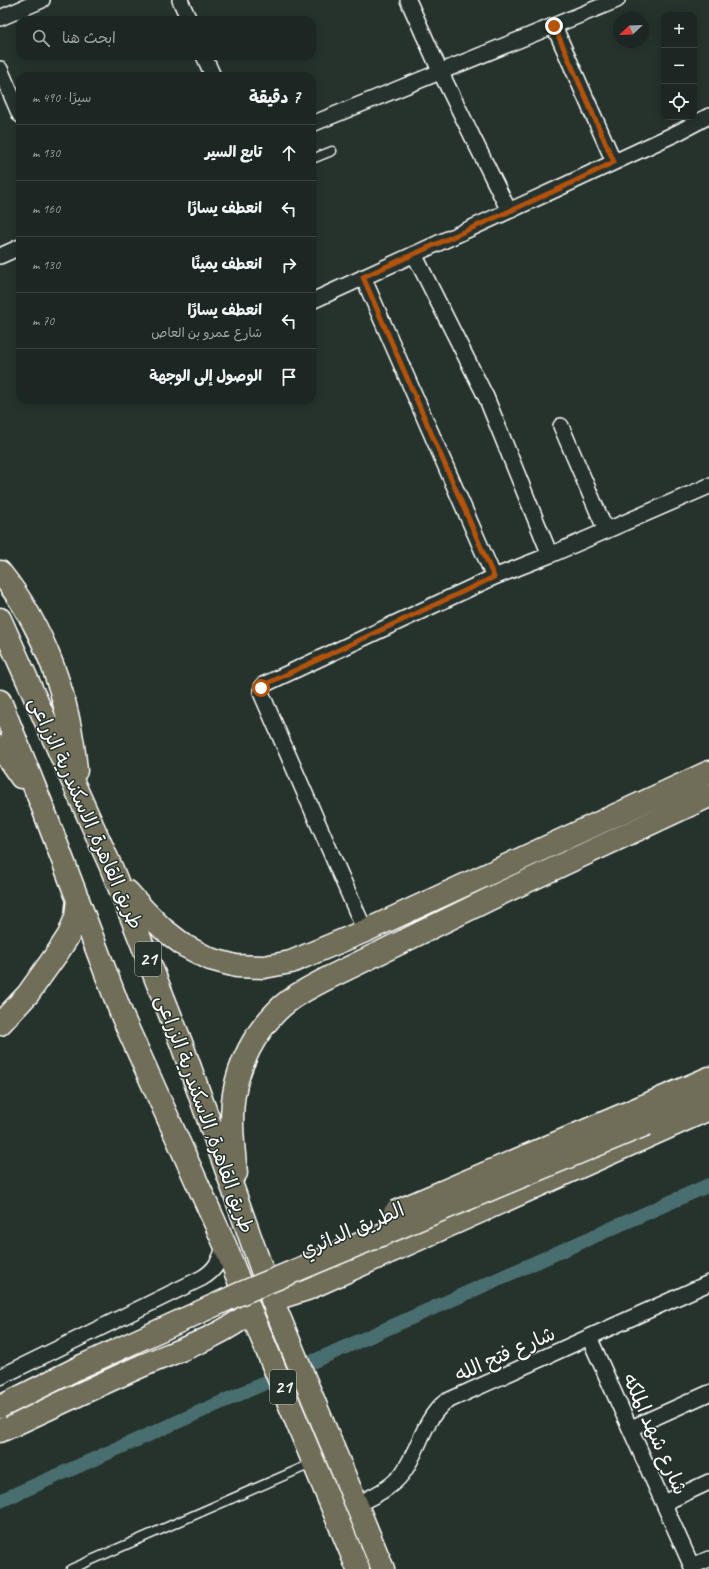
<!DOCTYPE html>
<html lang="ar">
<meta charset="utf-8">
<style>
:root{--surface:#1c2622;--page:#252e2a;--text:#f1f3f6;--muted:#a0a5a5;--line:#3a4340}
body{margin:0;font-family:Caveat,"Playpen Sans Arabic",sans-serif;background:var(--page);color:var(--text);direction:rtl}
.controls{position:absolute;right:12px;top:12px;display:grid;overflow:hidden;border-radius:8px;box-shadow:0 2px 10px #0003}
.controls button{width:36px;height:36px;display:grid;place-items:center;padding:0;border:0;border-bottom:1px solid var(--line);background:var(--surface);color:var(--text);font:20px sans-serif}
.compass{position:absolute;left:613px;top:12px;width:36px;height:36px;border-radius:50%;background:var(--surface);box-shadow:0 2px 10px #0003;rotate:247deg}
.stop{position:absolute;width:12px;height:12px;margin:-9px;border:3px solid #b45309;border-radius:50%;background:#fff}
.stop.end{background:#b45309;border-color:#fff;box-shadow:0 1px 4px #0008}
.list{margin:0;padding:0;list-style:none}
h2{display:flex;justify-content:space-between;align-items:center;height:52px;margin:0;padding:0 16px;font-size:17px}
h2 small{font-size:13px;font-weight:400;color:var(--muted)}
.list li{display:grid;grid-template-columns:26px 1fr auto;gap:12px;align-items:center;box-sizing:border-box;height:56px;padding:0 16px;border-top:1px solid var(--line)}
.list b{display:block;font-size:15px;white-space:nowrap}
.list p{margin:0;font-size:13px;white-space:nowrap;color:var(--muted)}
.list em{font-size:13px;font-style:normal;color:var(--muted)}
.icon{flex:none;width:22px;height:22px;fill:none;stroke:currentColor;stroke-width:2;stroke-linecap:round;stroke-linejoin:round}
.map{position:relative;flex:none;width:709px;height:1569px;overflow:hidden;direction:ltr}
.search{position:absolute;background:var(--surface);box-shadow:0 2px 10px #0003;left:16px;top:16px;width:300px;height:44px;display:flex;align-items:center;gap:10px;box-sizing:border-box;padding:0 14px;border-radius:12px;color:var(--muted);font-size:15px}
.panel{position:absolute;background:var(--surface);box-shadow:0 2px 10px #0003;left:16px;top:72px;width:300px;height:332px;border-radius:12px;direction:rtl}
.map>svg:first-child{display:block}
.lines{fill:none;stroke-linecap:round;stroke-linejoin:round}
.canal{stroke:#4a6e6f;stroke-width:14}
.lane-casing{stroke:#fff;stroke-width:11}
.street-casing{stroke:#fff;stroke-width:18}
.primary-casing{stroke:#fff;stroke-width:25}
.highway-casing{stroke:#fff;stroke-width:25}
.lane{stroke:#26332d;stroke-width:8}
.street{stroke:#26332d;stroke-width:15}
.primary{stroke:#706e59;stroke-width:22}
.highway{stroke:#706e59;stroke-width:22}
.primary-bridge-casing{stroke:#fff;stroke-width:25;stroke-linecap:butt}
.primary-bridge{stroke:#706e59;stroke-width:22}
.route{stroke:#b45309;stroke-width:5}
.labels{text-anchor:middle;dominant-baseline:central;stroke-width:3;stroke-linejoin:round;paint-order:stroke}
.shield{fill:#26332d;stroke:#bec2c0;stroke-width:1}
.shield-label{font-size:19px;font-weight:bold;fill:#fff}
.street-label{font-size:20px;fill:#fff;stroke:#26332d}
</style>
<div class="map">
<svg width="709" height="1569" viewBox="0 0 709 1569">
<rect width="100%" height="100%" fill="#26332d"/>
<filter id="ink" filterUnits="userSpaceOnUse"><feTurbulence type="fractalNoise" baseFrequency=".025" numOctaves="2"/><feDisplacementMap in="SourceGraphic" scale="8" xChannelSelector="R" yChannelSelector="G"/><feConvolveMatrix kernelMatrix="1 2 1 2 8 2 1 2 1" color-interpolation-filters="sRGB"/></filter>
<g filter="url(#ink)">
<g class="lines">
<path class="canal" d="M0,1501L709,1185"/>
<defs>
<path id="lane" d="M312,159L332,151
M71,1569L313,1463"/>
<path id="street" d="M180,0L189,20
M408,0L440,71L509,211
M0,18L42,0
M554,26L614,162
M204,56L213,76
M0,69L20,115
M312,124L617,0
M414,254L486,397L550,555
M0,256L20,247
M363,277L494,577
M312,301L561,187L679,132L709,116
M561,426L606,531
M365,931L262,695L261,691L263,685L494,577L550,555L709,486
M589,1337L693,1569
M0,1377L202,1278C216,1270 220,1260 225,1245
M631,1428L709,1393
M664,1503L709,1482
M356,1505C373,1496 390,1489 402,1474C419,1451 423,1420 445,1402L709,1283
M692,1566L709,1559"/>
<path id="primary" d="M641,1107L709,1078
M647,1124L709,1095"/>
<path id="highway" d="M0,572C45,628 70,700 76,771
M0,619L111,867L135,926L182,1045L275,1307L383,1569
M0,701L41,803L123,1018L225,1245L251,1312L358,1569
M0,747L21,777
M128,892L144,910L163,929L185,946L210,959L236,966L264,967L291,962L365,931L709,772
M0,1024L28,994L58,952L69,935L76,917L78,899
M236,1173C233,1147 230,1119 234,1094C239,1063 255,1033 277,1011C292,996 311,987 330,977L504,892L709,796
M272,1300L307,1289L709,1109
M0,1431C46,1410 92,1388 139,1367C178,1350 217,1339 251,1312"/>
</defs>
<use href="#lane" class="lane-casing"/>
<use href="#street" class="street-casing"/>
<use href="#primary" class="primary-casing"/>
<use href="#highway" class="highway-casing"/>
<use href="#lane" class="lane"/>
<use href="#street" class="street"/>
<use href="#primary" class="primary"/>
<use href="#highway" class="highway"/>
<defs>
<path id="primary-bridge" d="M395,1212L641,1107
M0,1407L84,1365L237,1295L647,1124"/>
</defs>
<use href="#primary-bridge" class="primary-bridge-casing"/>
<use href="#primary-bridge" class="primary-bridge"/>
</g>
</g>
<g class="lines" filter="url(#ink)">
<path class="route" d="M261,688L266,684L494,577L363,277L561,188L614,162L554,26"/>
</g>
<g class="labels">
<g class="shield">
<rect x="135" y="942" width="26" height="34" rx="3"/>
<rect x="270" y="1370" width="26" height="34" rx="3"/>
</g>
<g class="shield-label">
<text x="148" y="959">21</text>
<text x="283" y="1387">21</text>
</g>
<g class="street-label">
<text transform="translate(86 813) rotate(66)">طريق القاهرة, الاسكندرية الزراعى</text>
<text transform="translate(205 1114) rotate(70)">طريق القاهرة, الاسكندرية الزراعى</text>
<text transform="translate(352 1230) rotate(-23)">الطريق الدائري</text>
<text transform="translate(505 1354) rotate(-24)">شارع فتح الله</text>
<text transform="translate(655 1434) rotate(66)">شارع شهد الملكه</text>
</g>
</g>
</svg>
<div class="controls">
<button>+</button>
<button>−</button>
<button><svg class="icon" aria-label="locate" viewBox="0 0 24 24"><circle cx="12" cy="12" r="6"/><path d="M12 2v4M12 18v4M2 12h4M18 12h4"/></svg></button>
</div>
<svg class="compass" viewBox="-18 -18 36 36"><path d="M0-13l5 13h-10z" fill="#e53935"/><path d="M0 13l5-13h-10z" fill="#a0a5a5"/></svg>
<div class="stop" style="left:261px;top:688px"></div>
<div class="stop end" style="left:554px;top:26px"></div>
<div class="search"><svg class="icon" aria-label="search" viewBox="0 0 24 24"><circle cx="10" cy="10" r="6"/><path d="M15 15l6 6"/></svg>ابحث هنا</div>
<section class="panel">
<h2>7 دقيقة<small>سيرًا · 490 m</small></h2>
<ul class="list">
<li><svg class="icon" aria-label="ahead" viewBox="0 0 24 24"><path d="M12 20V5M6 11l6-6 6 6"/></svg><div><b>تابع السير</b></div><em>130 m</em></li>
<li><svg class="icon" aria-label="left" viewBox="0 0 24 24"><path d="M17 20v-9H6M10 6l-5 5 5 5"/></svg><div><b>انعطف يسارًا</b></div><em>160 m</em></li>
<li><svg class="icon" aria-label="right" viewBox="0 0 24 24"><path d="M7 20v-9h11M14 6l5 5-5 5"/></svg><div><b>انعطف يمينًا</b></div><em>130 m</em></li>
<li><svg class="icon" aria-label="left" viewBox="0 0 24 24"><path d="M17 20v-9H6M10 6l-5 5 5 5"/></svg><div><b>انعطف يسارًا</b><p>شارع عمرو بن العاص</p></div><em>70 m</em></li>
<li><svg class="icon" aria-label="arrive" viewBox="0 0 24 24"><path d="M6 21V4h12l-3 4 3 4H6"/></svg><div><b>الوصول إلى الوجهة</b></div></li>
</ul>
</section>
</div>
